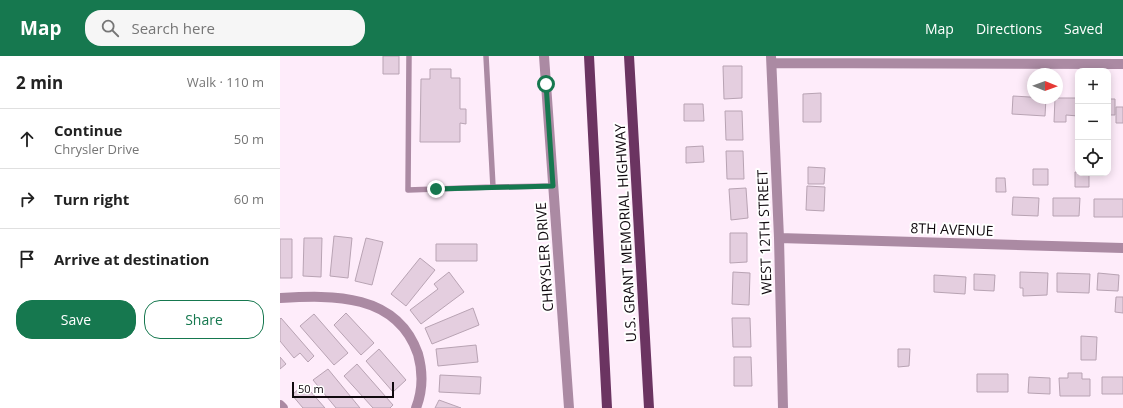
<!DOCTYPE html>
<meta charset="utf-8">
<style>
:root{--surface:#fff;--page:#f6f6f6;--text:#222;--muted:#767676;--line:#e0e0e0;--accent:#16784f}
body{margin:0;font-family:"Open Sans",sans-serif;background:var(--page);color:var(--text)}
.controls{position:absolute;right:12px;top:12px;display:grid;overflow:hidden;border-radius:8px;box-shadow:0 2px 10px #0003}
.controls button{width:36px;height:36px;display:grid;place-items:center;padding:0;border:0;border-bottom:1px solid var(--line);background:var(--surface);color:var(--text);font:20px sans-serif}
.compass{position:absolute;left:747px;top:12px;width:36px;height:36px;border-radius:50%;background:var(--surface);box-shadow:0 2px 10px #0003;rotate:91deg}
.scale{position:absolute;left:12px;bottom:10px;width:102px;box-sizing:border-box;padding-left:4px;border:2px solid #10090e;border-top:0;font-size:11px;line-height:14px;white-space:nowrap;color:#10090e;-webkit-text-stroke:3px #fff;paint-order:stroke}
.stop{position:absolute;width:12px;height:12px;margin:-9px;border:3px solid #16784f;border-radius:50%;background:#fff}
.stop.end{background:#16784f;border-color:#fff;box-shadow:0 1px 4px #0008}
.list{margin:0;padding:0;list-style:none}
h2{display:flex;justify-content:space-between;align-items:center;height:52px;margin:0;padding:0 16px;font-size:17px}
h2 small{font-size:13px;font-weight:400;color:var(--muted)}
.list li{display:grid;grid-template-columns:26px 1fr auto;gap:12px;align-items:center;box-sizing:border-box;height:60px;padding:0 16px;border-top:1px solid var(--line)}
.list b{display:block;font-size:15px;white-space:nowrap}
.list p{margin:0;font-size:13px;white-space:nowrap;color:var(--muted)}
.list em{font-size:13px;font-style:normal;color:var(--muted)}
.actions{display:flex;gap:8px;padding:12px 16px}
.actions a{flex:1;padding:9px 0;border:1px solid var(--accent);border-radius:16px;text-align:center;font-size:14px;color:var(--accent)}
.actions .main{background:var(--accent);color:#fff}
.icon{flex:none;width:22px;height:22px;fill:none;stroke:currentColor;stroke-width:2;stroke-linecap:round;stroke-linejoin:round}
.map{position:relative;flex:none;width:843px;height:352px;overflow:hidden}
header{display:flex;align-items:center;gap:24px;box-sizing:border-box;height:56px;padding:0 20px;background:var(--accent);color:#fff}
header strong{font-size:19px}
nav{display:flex;gap:22px;margin-inline-start:auto;font-size:14px}
.search{width:280px;height:36px;background:var(--page);display:flex;align-items:center;gap:10px;box-sizing:border-box;padding:0 14px;border-radius:16px;color:var(--muted);font-size:15px}
main{display:flex}
aside{flex:1;background:var(--surface)}
.map>svg:first-child{display:block}
.building{fill:#e4cedf;stroke:#b8a3b3}
.lines{fill:none;stroke-linecap:round;stroke-linejoin:round}
.service{stroke:#ab8aa3;stroke-width:5.5}
.minor{stroke:#ab8aa3;stroke-width:10}
.tertiary{stroke:#ab8aa3;stroke-width:10}
.primary{stroke:#6b3461;stroke-width:10}
.route{stroke:#16784f;stroke-width:5}
.labels{text-anchor:middle;dominant-baseline:central;stroke-width:4;stroke-linejoin:round;paint-order:stroke}
.street-label{font-size:14px;fill:#10090e;stroke:#fff}
</style>
<header>
<strong>Map</strong>
<div class="search"><svg class="icon" aria-label="search" viewBox="0 0 24 24"><circle cx="10" cy="10" r="6"/><path d="M15 15l6 6"/></svg>Search here</div>
<nav><a>Map</a><a>Directions</a><a>Saved</a></nav>
</header>
<main>
<aside>
<h2>2 min<small>Walk · 110 m</small></h2>
<ul class="list">
<li><svg class="icon" aria-label="ahead" viewBox="0 0 24 24"><path d="M12 20V5M6 11l6-6 6 6"/></svg><div><b>Continue</b><p>Chrysler Drive</p></div><em>50 m</em></li>
<li><svg class="icon" aria-label="right" viewBox="0 0 24 24"><path d="M7 20v-9h11M14 6l5 5-5 5"/></svg><div><b>Turn right</b></div><em>60 m</em></li>
<li><svg class="icon" aria-label="arrive" viewBox="0 0 24 24"><path d="M6 21V4h12l-3 4 3 4H6"/></svg><div><b>Arrive at destination</b></div></li>
</ul>
<div class="actions"><a class="main">Save</a><a>Share</a></div>
</aside>
<div class="map">
<svg width="843" height="352" viewBox="0 0 843 352">
<rect width="100%" height="100%" fill="#feecfa"/>
<path class="building" d="M103,0H119V18H103Z
M443,10H462V42L444,43Z
M150,13H171V22H180V53H186V68L180,67V86H140L141,23H150Z
M541,37V66H523V38Z
M733,40L766,42L765,60L732,58Z
M775,42H798V60L786,59V66H774Z
M828,43H835V59H828Z
M404,48H423L424,65H404Z
M836,51H843V67H836Z
M445,55H462L463,84H446Z
M423,90L424,106L406,107V91Z
M446,95H463L464,123H447Z
M528,111L545,112L544,128H528Z
M753,113H768V129H753Z
M795,116L809,117V131H795Z
M716,122H725L726,136H716Z
M527,130L545,131L544,155L526,154Z
M466,132L468,162L451,164L449,133Z
M733,141L759,142L758,160L732,159Z
M773,142H800L799,160H773Z
M814,143H843V161H814Z
M450,177H467V206L450,207Z
M54,180L72,182L68,222L50,220Z
M24,182H42L41,221L23,220Z
M86,182L103,186L92,229L75,225Z
M0,183H12V222H0Z
M156,188H197V205H156Z
M140,202L155,214L126,250L111,238Z
M169,216L184,236L141,268L130,254L158,233L154,228Z
M453,216L470,217L469,249L452,248Z
M740,216L768,217L767,239L743,240V232H740Z
M777,217L810,218L809,237L777,236Z
M818,217L839,219L838,235L817,234Z
M694,218L715,219L714,235L694,234Z
M654,219L686,221L685,238L654,236Z
M836,241H843V257L835,256Z
M193,252L199,269L152,288L145,272Z
M66,257L94,287L81,299L54,269Z
M34,258L68,297L54,309L20,270Z
M1,262L34,300L28,306L20,297L14,302L0,285V263Z
M452,262H470L471,291H453Z
M801,280L817,281L816,304H801Z
M196,289L198,306L158,310L156,293Z
M99,293L126,324L113,336L86,305Z
M618,293H630L629,310L618,311Z
M0,301L6,308L0,313Z
M454,301H471L472,330H454Z
M77,308L113,349L110,352H93L64,320Z
M48,313L80,352H56L33,324Z
M788,317H802V323H810V340H780L779,322H788Z
M697,318H728V336H697Z
M160,319L201,321L200,338L159,336Z
M749,321L770,322V338L748,337Z
M822,321H843V338H822Z
M24,328L45,352H23L12,339Z
M159,344L181,352H155Z"/>
<g class="lines">
<path class="service" d="M129,0L128,134L213,131
M206,0L213,131L273,130"/>
<path class="minor" d="M491,0L499,182L503,352
M492,7L843,8
M499,182L843,192
M0,242C53,239 117,237 138,298C143,316 143,334 136,352
M0,349L3,352"/>
<path class="tertiary" d="M264,0L289,352"/>
<path class="primary" d="M309,0L327,352
M349,0L369,352"/>
</g>
<g class="lines">
<path class="route" d="M156,133L273,130L266,28"/>
</g>
<g class="labels">
<g class="street-label">
<text transform="translate(672 173) rotate(2)">8TH AVENUE</text>
<text transform="translate(484 176) rotate(-92)">WEST 12TH STREET</text>
<text transform="translate(345 177) rotate(-93)">U.S. GRANT MEMORIAL HIGHWAY</text>
<text transform="translate(264 201) rotate(-94)">CHRYSLER DRIVE</text>
</g>
</g>
</svg>
<div class="controls">
<button>+</button>
<button>−</button>
<button><svg class="icon" aria-label="locate" viewBox="0 0 24 24"><circle cx="12" cy="12" r="6"/><path d="M12 2v4M12 18v4M2 12h4M18 12h4"/></svg></button>
</div>
<svg class="compass" viewBox="-18 -18 36 36"><path d="M0-13l5 13h-10z" fill="#e53935"/><path d="M0 13l5-13h-10z" fill="#767676"/></svg>
<div class="scale">50 m</div>
<div class="stop" style="left:266px;top:28px"></div>
<div class="stop end" style="left:156px;top:133px"></div>
</div>
</main>
